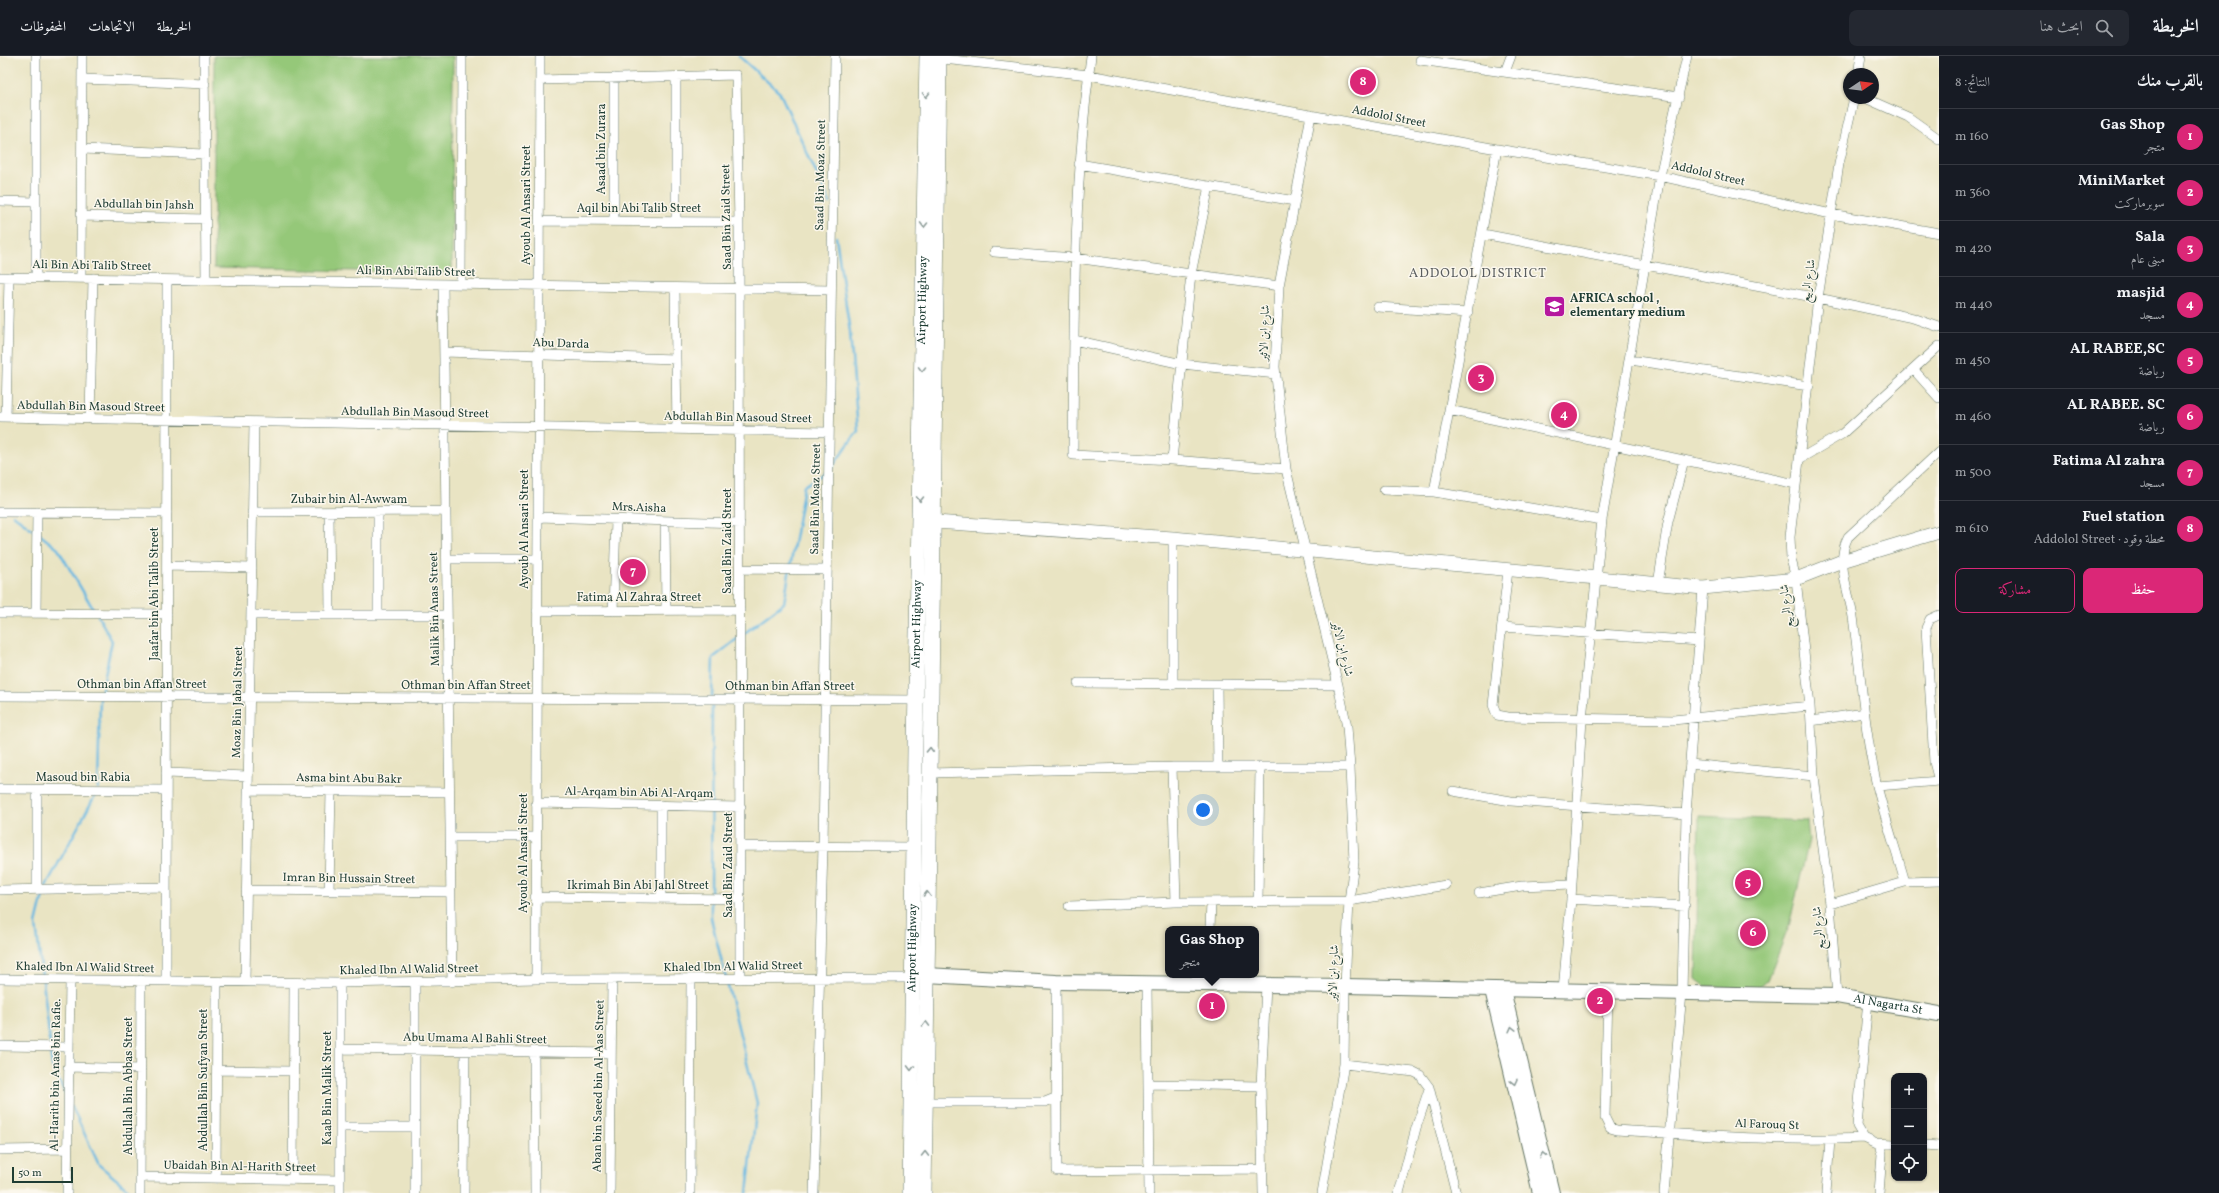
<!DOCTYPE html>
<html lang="ar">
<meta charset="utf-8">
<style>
:root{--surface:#171b24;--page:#242831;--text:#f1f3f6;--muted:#9ea1a6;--line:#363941;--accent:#db2777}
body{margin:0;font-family:Vollkorn,Amiri,serif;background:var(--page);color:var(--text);direction:rtl}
.controls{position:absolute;right:12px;bottom:12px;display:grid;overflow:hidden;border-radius:8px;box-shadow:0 1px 3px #0004}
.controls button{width:36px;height:36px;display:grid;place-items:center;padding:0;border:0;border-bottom:1px solid var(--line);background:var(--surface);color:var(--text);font:20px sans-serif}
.compass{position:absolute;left:1843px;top:12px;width:36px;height:36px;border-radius:50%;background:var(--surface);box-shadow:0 1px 3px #0004;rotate:77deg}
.scale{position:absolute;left:12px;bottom:10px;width:61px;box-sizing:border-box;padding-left:4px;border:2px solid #1f3d34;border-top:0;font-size:11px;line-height:14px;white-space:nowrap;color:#1f3d34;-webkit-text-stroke:3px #fbf7ec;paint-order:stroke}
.you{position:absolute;left:1203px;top:754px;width:14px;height:14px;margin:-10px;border:3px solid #fff;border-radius:50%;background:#1a73e8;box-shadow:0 0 0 6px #1a73e833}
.badge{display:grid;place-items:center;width:26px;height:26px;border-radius:50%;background:var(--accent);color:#fff;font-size:13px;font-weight:700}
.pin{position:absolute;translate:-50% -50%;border:2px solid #fff;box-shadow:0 1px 4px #0006}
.popup{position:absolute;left:1165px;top:870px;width:94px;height:52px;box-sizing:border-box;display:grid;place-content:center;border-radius:8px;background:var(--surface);filter:drop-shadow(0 1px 3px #0005);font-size:13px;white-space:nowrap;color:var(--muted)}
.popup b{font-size:15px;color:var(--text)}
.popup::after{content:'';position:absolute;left:50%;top:100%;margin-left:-8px;border:8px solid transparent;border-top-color:var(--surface)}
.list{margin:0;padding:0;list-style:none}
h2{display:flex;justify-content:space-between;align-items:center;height:52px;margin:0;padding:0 16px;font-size:17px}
h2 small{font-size:13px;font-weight:400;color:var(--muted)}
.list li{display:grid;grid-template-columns:26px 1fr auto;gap:12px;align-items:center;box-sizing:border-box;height:56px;padding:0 16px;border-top:1px solid var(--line)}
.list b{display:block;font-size:15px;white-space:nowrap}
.list p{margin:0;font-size:13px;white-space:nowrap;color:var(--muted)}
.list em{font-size:13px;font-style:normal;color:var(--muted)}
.actions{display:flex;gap:8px;padding:12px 16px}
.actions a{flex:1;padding:9px 0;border:1px solid var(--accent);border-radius:8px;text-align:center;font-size:14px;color:var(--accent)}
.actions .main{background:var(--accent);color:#fff}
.icon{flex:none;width:22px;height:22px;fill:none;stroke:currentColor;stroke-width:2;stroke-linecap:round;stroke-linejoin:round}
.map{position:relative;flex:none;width:1939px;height:1137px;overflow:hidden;direction:ltr}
header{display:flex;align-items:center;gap:24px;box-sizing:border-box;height:56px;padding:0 20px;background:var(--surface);border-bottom:1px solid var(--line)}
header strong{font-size:19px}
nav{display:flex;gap:22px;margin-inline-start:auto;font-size:14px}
.search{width:280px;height:36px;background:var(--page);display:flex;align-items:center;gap:10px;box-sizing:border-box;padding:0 14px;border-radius:8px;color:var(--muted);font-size:15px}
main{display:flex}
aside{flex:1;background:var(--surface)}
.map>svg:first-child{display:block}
.green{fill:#95c879;stroke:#5a8256}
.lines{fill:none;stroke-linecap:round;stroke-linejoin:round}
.stream{stroke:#66b7e1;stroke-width:2.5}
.minor-casing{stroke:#676;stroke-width:10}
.secondary-casing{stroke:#676;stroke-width:14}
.primary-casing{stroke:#676;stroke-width:16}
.trunk-casing{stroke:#676;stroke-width:16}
.minor{stroke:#fff;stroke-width:9}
.secondary{stroke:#fff;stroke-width:13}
.primary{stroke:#fff;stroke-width:14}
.trunk{stroke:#fff;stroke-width:15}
.oneway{stroke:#8f9e9a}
.labels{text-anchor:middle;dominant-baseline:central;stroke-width:3;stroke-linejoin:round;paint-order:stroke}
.street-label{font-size:12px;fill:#1f3d34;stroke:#fbf7ec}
.poi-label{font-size:12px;font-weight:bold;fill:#1f3d34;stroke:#fbf7ec;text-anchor:start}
.neighbourhood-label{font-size:13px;letter-spacing:1px;fill:#5a5e5f;stroke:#fbf7ec}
</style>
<header>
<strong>الخريطة</strong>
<div class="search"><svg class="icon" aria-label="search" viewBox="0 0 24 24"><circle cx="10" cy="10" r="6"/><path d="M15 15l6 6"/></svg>ابحث هنا</div>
<nav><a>الخريطة</a><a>الاتجاهات</a><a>المحفوظات</a></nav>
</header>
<main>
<aside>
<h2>بالقرب منك<small>النتائج: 8</small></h2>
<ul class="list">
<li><span class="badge">1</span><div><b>Gas Shop</b><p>متجر</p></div><em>160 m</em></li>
<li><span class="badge">2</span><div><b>MiniMarket</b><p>سوبرماركت</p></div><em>360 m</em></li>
<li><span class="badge">3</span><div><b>Sala</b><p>مبنى عام</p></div><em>420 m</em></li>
<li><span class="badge">4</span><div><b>masjid</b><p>مسجد</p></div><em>440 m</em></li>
<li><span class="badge">5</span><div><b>AL RABEE,SC</b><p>رياضة</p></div><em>450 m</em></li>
<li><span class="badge">6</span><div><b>AL RABEE. SC</b><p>رياضة</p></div><em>460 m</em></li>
<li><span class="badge">7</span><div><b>Fatima Al zahra</b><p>مسجد</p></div><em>500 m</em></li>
<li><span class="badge">8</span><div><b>Fuel station</b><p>محطة وقود · Addolol Street</p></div><em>610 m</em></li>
</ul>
<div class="actions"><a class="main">حفظ</a><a>مشاركة</a></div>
</aside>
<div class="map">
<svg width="1939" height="1137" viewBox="0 0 1939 1137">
<rect width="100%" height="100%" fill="#fbf7ec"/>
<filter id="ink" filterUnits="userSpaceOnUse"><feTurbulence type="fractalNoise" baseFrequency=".025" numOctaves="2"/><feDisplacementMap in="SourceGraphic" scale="8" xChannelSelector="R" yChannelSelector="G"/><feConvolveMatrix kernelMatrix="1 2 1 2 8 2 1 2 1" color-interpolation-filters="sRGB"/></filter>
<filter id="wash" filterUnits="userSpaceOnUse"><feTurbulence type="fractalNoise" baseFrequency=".012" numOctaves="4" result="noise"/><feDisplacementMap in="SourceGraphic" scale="16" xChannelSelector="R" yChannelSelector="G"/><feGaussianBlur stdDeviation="0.9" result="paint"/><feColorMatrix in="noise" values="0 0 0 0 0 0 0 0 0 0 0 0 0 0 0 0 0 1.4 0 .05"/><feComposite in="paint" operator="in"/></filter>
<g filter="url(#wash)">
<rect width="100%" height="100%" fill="#e9e4c3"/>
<path class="green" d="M214,0H453L452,217L214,212Z
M1699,760L1807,765L1809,784L1789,870L1768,924L1758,933L1705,930L1696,923Z"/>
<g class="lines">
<path class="stream" d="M739,0L780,37L830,147
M832,411L858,375L850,276L836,181
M13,459L35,475
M39,478L58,493L95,556
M98,560L112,585L101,638
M742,579L784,547L804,430L827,416
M712,641L713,602L737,583
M98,732L100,643
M46,830L97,736
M711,841L712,646
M711,846V862L757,1047L747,1137
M42,920L36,868L44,835
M43,925L50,988
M50,993L52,1010L65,1037
M72,1051L99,1109L133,1137"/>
</g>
</g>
<g filter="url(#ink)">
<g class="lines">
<defs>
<path id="minor" d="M204,0L206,224
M1091,0C1073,133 1074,265 1073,399L1172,404L1286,413
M934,2L1089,19L1497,93L1660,120L1831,158L1939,177
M1420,4L1679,41
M1505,16L1511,0
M1858,18L1861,0
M82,23L205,28
M540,24L736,19L739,166L740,923
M1865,42L1908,61L1939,83
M1311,59L1279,230L1275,311L1286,413L1338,629L1347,671L1350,711L1354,806L1349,845L1345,930L1344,1008L1322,1137
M82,93L205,98
M1079,108L1295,145
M0,145L36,146
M81,160L206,163
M539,165L739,166
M614,165V22
M676,165V21
M1483,178L1818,242L1913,262L1939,271
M994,196L1075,202L1279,230
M0,221L831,234
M36,221V0
M81,222L82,0
M443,228L452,926
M461,228L462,0
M675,232L677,373
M1378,251L1468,257
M1074,284L1182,308L1276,318
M444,296L676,303
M1630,304L1809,330
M1914,314L1939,342
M1449,354L1796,428
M0,361L829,376
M6,361L9,221
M90,363L93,222
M1801,402L1842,378L1939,290
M1172,404L1191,218L1209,130
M1384,434L1434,436L1602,464
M1434,436L1497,93
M0,456L167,457
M252,456L446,455
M329,456L330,559
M378,456V559
M538,461L740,467
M665,465L666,554
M447,503H537
M167,510L252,512
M740,513L827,514
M1508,514L1493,649L1497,659L1508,661L1673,664L1810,650
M1658,528L1668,466L1684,404
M537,555L740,554
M613,555L616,464
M0,557L167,558
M36,557L37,456
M251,559H447
M1939,559L1930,563L1926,572L1934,706L1939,725
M1502,571L1699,585
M1078,627L1338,629
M1173,629V482
M1217,630L1218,711
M0,640L920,644
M1811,665L1864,657
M1690,708L1814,720
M1172,711L1176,846
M166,717L248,720
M930,717L1172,711H1350
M1877,730L1939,725
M0,733L166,734
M248,734L449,736
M1453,735L1511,745L1686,758
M536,747L741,751
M661,749V842
M450,781H536
M741,790L913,791
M1905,826C1896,794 1885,762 1877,730C1864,674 1861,617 1853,561C1849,535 1835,506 1848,481L1939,396
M0,834L166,831
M37,834V734
M246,834L451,836
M329,835L331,735
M1479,837L1522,830L1572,828
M535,841L741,843
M1571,843L1685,850
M1258,846L1260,711
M1830,848L1905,826L1939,825
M1069,850L1176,846L1349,845L1446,829
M1210,873L1211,846
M0,923L340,927L536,923L912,922
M536,923L540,0
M166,925L167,224
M245,926L254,366
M1056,926L1057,1115L1263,1113
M1147,928L1149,1137
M1563,935L1571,843L1582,663L1602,464L1660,120L1687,0
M1608,936L1605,1062L1610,1072L1617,1074C1698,1079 1782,1086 1864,1082
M1837,940L1830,848L1814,720L1810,650L1796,523L1791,503L1790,481L1818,242L1839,108L1854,42
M1868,944L1857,1070L1864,1082L1879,1089L1882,1098L1879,1137
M0,990L69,991
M340,993L611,997
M534,995L535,1137
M1344,1008L1414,1016L1420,1019L1429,1031L1456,1137
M68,1011L141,1013
M217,1014L293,1015
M1149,1028L1261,1030
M925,1046H1045L1055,1042
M340,1071H414
M1875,1087L1894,1088
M1924,1089L1939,1090
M0,1094L67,1093
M140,1121L340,1124
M216,1123L217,926
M293,1124L294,927
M67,1137L70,925
M140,1137L141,924
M340,1137V927
M415,1137V926
M464,1137L465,994
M610,1137L612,924
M690,1137L691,923
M814,1137L823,790L835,0
M1263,1137L1261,1030L1266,930
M1399,1137L1416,1072L1429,1033
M1664,1137L1682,937L1686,758L1703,532
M1826,1137L1830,1084"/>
<path id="secondary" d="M935,466L1173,482L1703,532L1796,523L1842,505L1939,476"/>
<g id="primary">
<path id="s1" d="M926,919L1056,926L1345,930L1837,940L1939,958"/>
<path d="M1492,934L1540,1137"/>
<path d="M1503,934L1552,1137"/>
</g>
<g id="trunk">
<path id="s2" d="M910,1137L915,691L927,0"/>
<path d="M924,1137C928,758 937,379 939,0"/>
</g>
</defs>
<use href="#minor" class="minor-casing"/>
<use href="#secondary" class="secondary-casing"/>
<use href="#primary" class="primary-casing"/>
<use href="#trunk" class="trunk-casing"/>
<use href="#minor" class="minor"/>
<use href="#secondary" class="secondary"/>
<use href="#primary" class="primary"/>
<use href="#trunk" class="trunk"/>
</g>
<defs><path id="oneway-chevron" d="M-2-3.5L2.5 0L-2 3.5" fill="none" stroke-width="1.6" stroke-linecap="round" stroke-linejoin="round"/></defs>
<g class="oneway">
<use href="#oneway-chevron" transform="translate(926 39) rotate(91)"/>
<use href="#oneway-chevron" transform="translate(924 169) rotate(91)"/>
<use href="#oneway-chevron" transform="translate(922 313) rotate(91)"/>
<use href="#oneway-chevron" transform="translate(920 443) rotate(91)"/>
<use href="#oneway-chevron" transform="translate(930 694) rotate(-88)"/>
<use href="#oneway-chevron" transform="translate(927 838) rotate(-89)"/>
<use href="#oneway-chevron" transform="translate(926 968) rotate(-89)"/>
<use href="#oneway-chevron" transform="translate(1512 973) rotate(-104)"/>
<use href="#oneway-chevron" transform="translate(911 1012) rotate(91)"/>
<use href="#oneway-chevron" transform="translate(1514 1026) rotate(77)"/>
<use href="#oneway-chevron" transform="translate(925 1098) rotate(-89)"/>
<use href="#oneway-chevron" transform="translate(1543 1099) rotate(-104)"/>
</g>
</g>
<defs>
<symbol id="school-square" viewBox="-11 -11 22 22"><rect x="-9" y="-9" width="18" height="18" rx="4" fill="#b5179e" stroke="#fbf7ec"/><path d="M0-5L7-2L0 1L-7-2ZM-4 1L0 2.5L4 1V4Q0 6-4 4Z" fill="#fff"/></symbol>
</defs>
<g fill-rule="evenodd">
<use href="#school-square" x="1542" y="238" width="25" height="25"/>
</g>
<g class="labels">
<g class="street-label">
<text transform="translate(1389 61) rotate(11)">Addolol Street</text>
<text transform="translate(602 93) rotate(-90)">Asaad bin Zurara</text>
<text transform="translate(1708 118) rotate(13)">Addolol Street</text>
<text transform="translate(821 119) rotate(-89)">Saad Bin Moaz Street</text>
<text transform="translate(144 149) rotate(1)">Abdullah bin Jahsh</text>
<text transform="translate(527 149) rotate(-90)">Ayoub Al Ansari Street</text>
<text x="639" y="153">Aqil bin Abi Talib Street</text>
<text transform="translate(727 161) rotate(-91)">Saad Bin Zaid Street</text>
<text transform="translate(92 210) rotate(1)">Ali Bin Abi Talib Street</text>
<text transform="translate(416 216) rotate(1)">Ali Bin Abi Talib Street</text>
<text transform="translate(1809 225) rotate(-82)">شارع الربيع</text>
<text stroke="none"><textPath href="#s2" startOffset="893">Airport Highway</textPath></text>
<text transform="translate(1265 277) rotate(-88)">شارع ابن الاثير</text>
<text transform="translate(561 288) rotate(2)">Abu Darda</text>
<text transform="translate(91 351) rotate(1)">Abdullah Bin Masoud Street</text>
<text transform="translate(415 357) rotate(1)">Abdullah Bin Masoud Street</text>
<text transform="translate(738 362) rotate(1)">Abdullah Bin Masoud Street</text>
<text transform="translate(816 443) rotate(-89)">Saad Bin Moaz Street</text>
<text x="349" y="444">Zubair bin Al-Awwam</text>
<text transform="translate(639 452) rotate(2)">Mrs.Aisha</text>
<text transform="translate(525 473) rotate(-90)">Ayoub Al Ansari Street</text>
<text transform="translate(728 485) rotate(-90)">Saad Bin Zaid Street</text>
<text transform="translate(155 538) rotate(-90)">Jaafar bin Abi Talib Street</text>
<text x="639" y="542">Fatima Al Zahraa Street</text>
<text transform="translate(1787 550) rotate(-97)">شارع الربيع</text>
<text transform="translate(435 553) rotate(-91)">Malik Bin Anas Street</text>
<text stroke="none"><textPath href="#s2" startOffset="569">Airport Highway</textPath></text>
<text transform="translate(1342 593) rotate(76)">شارع ابن الاثير</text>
<text x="142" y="629">Othman bin Affan Street</text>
<text x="466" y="630">Othman bin Affan Street</text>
<text x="790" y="631">Othman bin Affan Street</text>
<text transform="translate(238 646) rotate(-89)">Moaz Bin Jabal Street</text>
<text x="83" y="722">Masoud bin Rabia</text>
<text transform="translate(349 723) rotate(1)">Asma bint Abu Bakr</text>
<text transform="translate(639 737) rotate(1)">Al-Arqam bin Abi Al-Arqam</text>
<text transform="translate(524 797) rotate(-90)">Ayoub Al Ansari Street</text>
<text transform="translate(729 809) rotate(-90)">Saad Bin Zaid Street</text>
<text transform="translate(349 823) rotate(1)">Imran Bin Hussain Street</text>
<text x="638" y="830">Ikrimah Bin Abi Jahl Street</text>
<text transform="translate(1819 872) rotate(-95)">شارع الربيع</text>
<text stroke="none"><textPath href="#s2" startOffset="245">Airport Highway</textPath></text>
<text transform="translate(733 911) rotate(-1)">Khaled Ibn Al Walid Street</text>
<text transform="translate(85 912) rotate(1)">Khaled Ibn Al Walid Street</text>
<text transform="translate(409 914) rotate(-1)">Khaled Ibn Al Walid Street</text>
<text transform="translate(1334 917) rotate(-88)">شارع ابن الاثير</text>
<text stroke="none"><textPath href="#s1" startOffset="963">Al Nagarta St</textPath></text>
<text transform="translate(475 983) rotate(1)">Abu Umama Al Bahli Street</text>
<text transform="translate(56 1019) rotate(-89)">Al-Harith bin Anas bin Rafie.</text>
<text transform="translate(204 1024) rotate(-90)">Abdullah Bin Sufyan Street</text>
<text transform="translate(129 1030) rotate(-90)">Abdullah Bin Abbas Street</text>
<text transform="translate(599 1030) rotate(-89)">Aban bin Saeed bin Al-Aas Street</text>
<text transform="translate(328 1032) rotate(-90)">Kaab Bin Malik Street</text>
<text transform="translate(1767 1069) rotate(2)">Al Farouq St</text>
<text transform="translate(240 1111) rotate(1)">Ubaidah Bin Al-Harith Street</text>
</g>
<g class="poi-label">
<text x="1570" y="243">AFRICA school ,<tspan x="1570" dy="14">elementary medium</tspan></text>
</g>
<g class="neighbourhood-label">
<text x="1478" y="218">ADDOLOL DISTRICT</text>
</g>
</g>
</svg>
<div class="controls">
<button>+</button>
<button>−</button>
<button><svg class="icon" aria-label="locate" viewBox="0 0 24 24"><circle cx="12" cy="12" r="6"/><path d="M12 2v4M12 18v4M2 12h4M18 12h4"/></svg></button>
</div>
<svg class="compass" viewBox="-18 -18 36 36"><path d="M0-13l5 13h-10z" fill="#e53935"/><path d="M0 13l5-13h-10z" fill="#9ea1a6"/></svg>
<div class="scale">50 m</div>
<div class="you"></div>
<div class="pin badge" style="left:1212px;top:950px">1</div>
<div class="popup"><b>Gas Shop</b>متجر</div>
<div class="pin badge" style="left:1600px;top:945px">2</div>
<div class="pin badge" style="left:1481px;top:322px">3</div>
<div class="pin badge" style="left:1564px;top:359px">4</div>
<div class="pin badge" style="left:1748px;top:827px">5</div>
<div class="pin badge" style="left:1753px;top:877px">6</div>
<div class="pin badge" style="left:633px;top:516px">7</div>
<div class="pin badge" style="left:1363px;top:26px">8</div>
</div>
</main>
